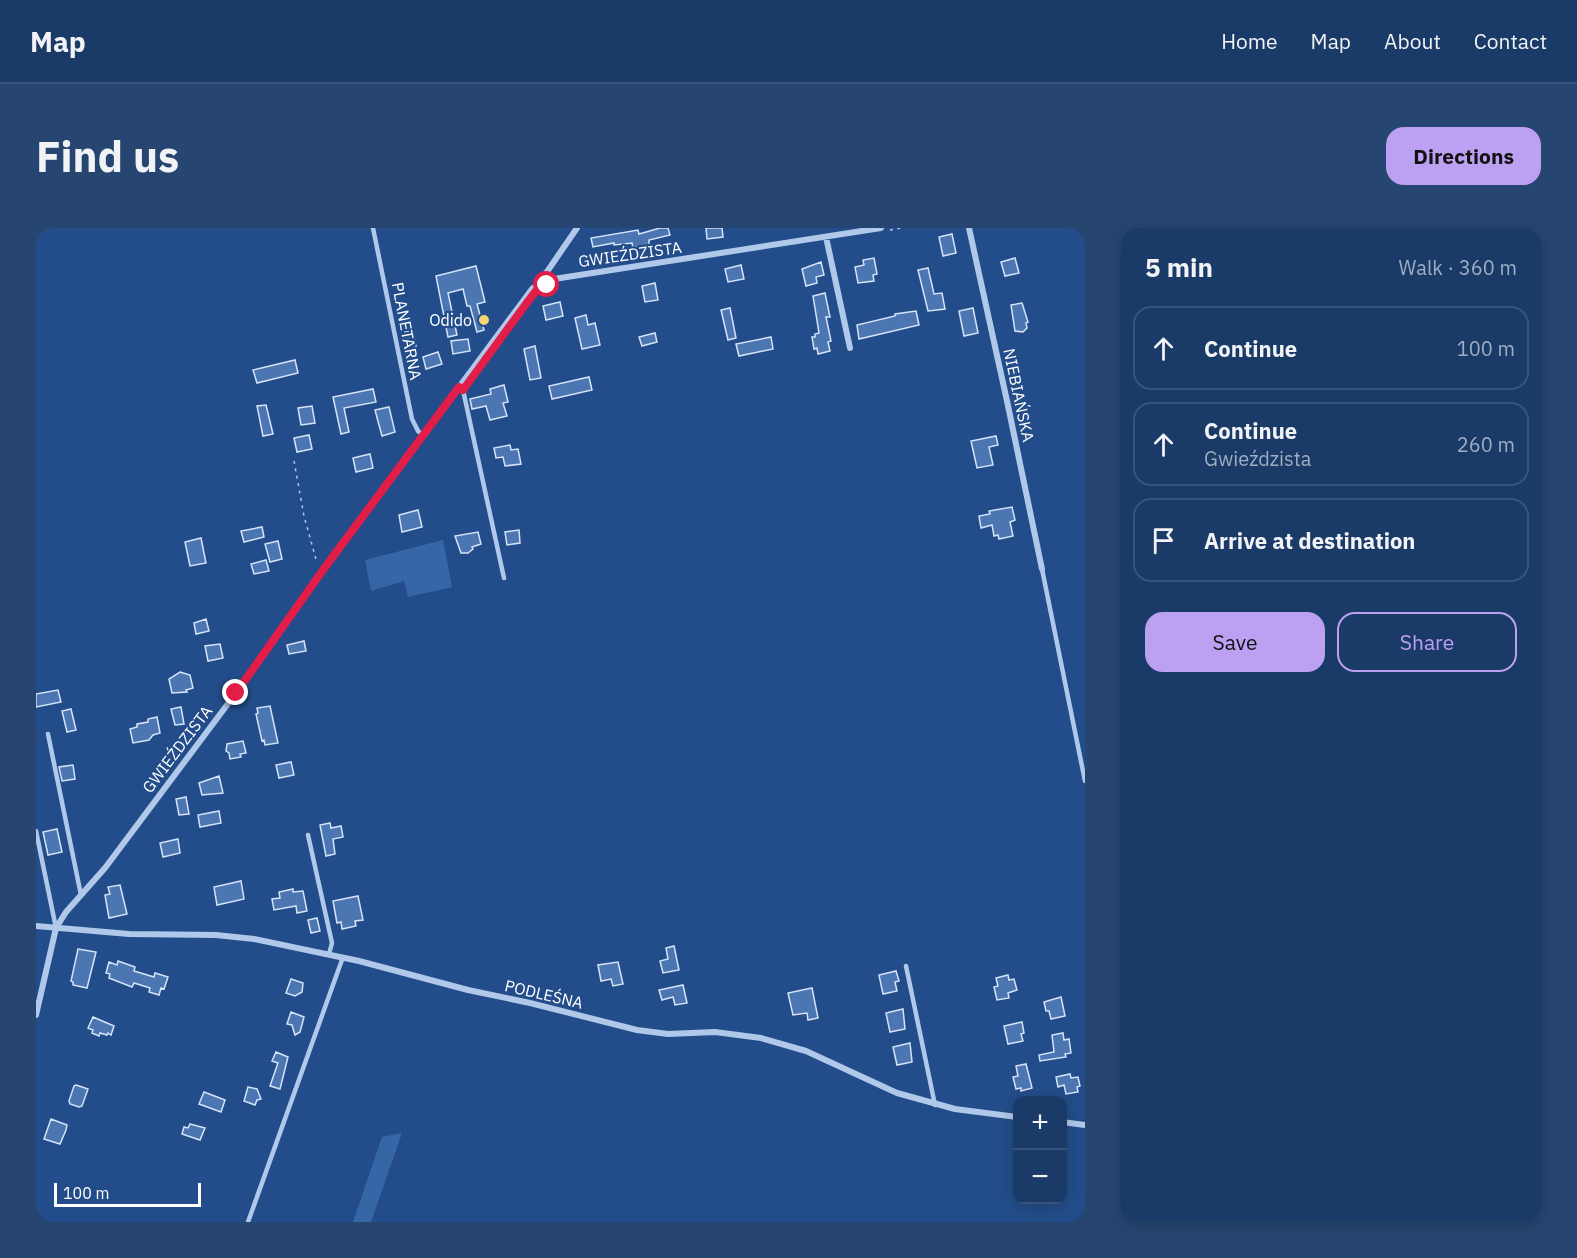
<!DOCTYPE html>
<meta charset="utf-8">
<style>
:root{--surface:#1a3a68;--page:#274571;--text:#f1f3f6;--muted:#9fadc0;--line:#38547c;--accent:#bca0f2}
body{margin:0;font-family:"IBM Plex Sans",sans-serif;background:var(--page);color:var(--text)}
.controls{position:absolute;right:18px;bottom:18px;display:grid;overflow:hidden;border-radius:12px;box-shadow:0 3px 15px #0003}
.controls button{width:54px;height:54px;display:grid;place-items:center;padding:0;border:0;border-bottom:2px solid var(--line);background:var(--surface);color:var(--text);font:30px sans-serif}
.scale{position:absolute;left:18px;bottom:15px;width:147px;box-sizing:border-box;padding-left:6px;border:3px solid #fff;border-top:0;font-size:16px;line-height:21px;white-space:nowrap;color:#fff;-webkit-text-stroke:4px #234d8a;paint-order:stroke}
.stop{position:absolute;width:18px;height:18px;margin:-14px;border:4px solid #e11d48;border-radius:50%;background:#fff}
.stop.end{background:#e11d48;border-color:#fff;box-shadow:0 2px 6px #0008}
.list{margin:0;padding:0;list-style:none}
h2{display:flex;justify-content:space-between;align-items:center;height:78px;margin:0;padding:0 24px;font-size:26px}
h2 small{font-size:20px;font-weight:400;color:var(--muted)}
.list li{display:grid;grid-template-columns:39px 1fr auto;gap:18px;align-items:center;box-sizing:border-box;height:84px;margin:0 12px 12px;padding:0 12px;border:2px solid var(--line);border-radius:18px}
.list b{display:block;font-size:22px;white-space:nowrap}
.list p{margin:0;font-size:20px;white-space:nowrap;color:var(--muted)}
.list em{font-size:20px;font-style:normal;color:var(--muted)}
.actions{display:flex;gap:12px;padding:18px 24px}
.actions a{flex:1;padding:14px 0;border:2px solid var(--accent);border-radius:18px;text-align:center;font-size:21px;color:var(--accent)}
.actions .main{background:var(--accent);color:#111}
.icon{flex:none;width:33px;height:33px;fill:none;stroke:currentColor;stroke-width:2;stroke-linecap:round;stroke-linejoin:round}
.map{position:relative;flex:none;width:1049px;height:994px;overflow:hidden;border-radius:18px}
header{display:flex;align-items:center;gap:36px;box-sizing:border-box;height:84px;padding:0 30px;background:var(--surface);border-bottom:2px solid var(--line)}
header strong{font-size:28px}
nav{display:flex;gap:33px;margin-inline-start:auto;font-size:21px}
.intro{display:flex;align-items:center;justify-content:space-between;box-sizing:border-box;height:144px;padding:0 36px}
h1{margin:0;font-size:42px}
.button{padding:15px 27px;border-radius:18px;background:var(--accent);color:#111;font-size:21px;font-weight:700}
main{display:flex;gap:36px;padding:0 36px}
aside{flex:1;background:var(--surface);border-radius:18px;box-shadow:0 3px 15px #0003}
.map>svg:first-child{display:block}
.green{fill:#3766a7}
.building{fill:#4b76b2;stroke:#d5e3f8;stroke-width:1.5}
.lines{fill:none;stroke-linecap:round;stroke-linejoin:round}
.path{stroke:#b0c9ea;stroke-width:1.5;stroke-dasharray:3 4.5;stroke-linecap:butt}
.lane{stroke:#b0c9ea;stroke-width:4.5}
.street{stroke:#b0c9ea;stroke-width:6}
.route{stroke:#e11d48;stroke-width:8}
.poi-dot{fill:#f5d473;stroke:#234d8a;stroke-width:2}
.labels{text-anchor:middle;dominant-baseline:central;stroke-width:4.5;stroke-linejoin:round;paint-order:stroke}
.street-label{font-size:16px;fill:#fff;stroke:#234d8a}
.poi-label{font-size:16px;fill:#fff;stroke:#234d8a;text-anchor:end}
</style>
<header>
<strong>Map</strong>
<nav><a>Home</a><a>Map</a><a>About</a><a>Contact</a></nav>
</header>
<div class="intro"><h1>Find us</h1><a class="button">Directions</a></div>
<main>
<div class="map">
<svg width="1049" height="994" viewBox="0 0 1049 994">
<rect width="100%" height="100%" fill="#234d8a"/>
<path class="green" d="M407,312L416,359L372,369L368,353L335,363L329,332Z
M366,905L335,994H317L346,909Z"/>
<path class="building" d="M624,0H632L634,7L613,12V17L597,20L596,15L578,17V15L557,19L555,10L602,2L603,6Z
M670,0H686L687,9L671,11Z
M916,6L920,25L907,28L903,9Z
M838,30L841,46L837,47L838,53L822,55L819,39L828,37L827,32Z
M979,30L983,45L969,48L965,34Z
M785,34L788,47L780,49L781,55L770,58L766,41Z
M705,37L708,51L692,54L689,41Z
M440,38L449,74L441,76L448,102L441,104L434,78H431L427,61L412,65L421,107L412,109L400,48Z
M892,40L898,66L906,65L909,81L892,83L882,42Z
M619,55L622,72L609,74L606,58Z
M789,65L794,89H790L795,113L792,114L794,123L782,126L781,120L778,121L776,109H779V106L783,105L777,68Z
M524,74L527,88L510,92L507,78Z
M986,75L992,94L990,95L991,100L987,104L979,103L975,77Z
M694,80L700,110L692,112L685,82Z
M937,80L942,105L928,108L923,83Z
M880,83L883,97L823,111L821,97L859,88V86Z
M550,87L552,97L559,95L564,117L546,121L539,90Z
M377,103L381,123L373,124L369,104Z
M619,105L621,114L606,118L603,109Z
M735,109L737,121L703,128L700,116Z
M432,111L434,123L417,126L415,113Z
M499,118L505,150L494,152L488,121Z
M402,124L406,136L390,141L387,129Z
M259,132L262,145L221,155L217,142Z
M553,149L556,162L516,171L513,158Z
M468,157L472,174L467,175L471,188L454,192L450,178L436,181L434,171L455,166L454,161Z
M337,161L340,174L308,180L313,204L305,206L297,169Z
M230,177L237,206L227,208L221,178Z
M276,178L279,195L265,197L262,180Z
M353,179L359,204L346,208L339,182Z
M273,207L276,221L261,224L258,210Z
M960,208L962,217L953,219L957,237L941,240L935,213Z
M474,217L475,222L482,221L485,236L469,238L467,229L460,230L458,220Z
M334,226L337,240L320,244L317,230Z
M976,279L979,292L974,294L977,308L963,311L962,307L958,308L956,297L945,300L943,288L954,286L953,283Z
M382,282L386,299L366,304L363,287Z
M226,299L228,309L208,314L205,303Z
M483,302L484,315L471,317L469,304Z
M442,304L445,316L436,319L437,321L432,325H425L419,308Z
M165,310L170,335L154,338L149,314Z
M242,313L246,331L234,334L229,316Z
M230,332L233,343L218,346L215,336Z
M170,391L173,403L160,406L158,395Z
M268,413L270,423L253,426L251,417Z
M184,416L187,430L172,433L169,418Z
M144,444L154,447L157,460L150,462L151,464L136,465L133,451Z
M22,462L25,474L0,479V466Z
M234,478L242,515L229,517L228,512L226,513L220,486L222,485L221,480Z
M145,479L148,496L139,497L135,481Z
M35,481L40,502L31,504L26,483Z
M121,489L124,505L117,507L113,512L97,515L94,501L101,499V496L112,494V491Z
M207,513L210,525L204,526L205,529L194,531L193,525L190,523L191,516Z
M255,534L258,547L243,550L240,537Z
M37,537L39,551L26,553L23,539Z
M183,548L187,565L166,567L163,555Z
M150,569L153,586L143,587L140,571Z
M183,583L185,595L164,599L162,587Z
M294,595L295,600L305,598L307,609L297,611L299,626L290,628L284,597Z
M21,601L26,624L12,627L7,604Z
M142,611L144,625L127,629L124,615Z
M205,653L208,671L181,677L178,659Z
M84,657L91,686L73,690L69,667L74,666L72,659Z
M257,661V664L267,663L271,683L261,685L260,678L238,682L236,671L244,670L243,664Z
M322,668L327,692L319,693L320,698L306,701L305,694L301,695L297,673Z
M281,690L284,703L275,705L272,692Z
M638,718L643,742L627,745L624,733L632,731L630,720Z
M42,721L60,724L51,760L37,757V754L35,753Z
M82,733L99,739L98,743L118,749L119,745L132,749L128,761L125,760L123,767L113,764L114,760L98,755L96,759L73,750L74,746L70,745L73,734L81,737Z
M582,734L587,756L577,758L575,751L565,753L562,737Z
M860,743L863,753L859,754L861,763L847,766L843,747Z
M972,747L973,752L978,751L981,762L972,765L973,770L961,772L958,759L962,758L960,750Z
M255,751L267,755L266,764L259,768L250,765Z
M647,757L651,775L639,777L637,769L626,772L623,762Z
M776,760L782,790L772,792L771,785L757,787L752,765Z
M1025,769L1029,788L1015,791L1013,783H1010L1008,774Z
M867,781L869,801L854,804L850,785Z
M255,784L268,789L264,804L259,807L256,797L251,796Z
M57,789L78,798L75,807L72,805L71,807L64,805L63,808L56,805L57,802L52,800Z
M986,794L988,805L985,806L987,813L972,816L968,798Z
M1027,805L1028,812L1033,811L1035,825L1029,826L1030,829L1004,833L1003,827L1018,824L1016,807Z
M874,815L876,834L861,837L857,819Z
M240,824L252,829L244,861L234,858L242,835L236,833Z
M990,836L996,860L985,863V860L980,861L977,849L982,848L980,838Z
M1034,846L1035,850L1042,849L1044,858L1041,859L1042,864L1030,866L1028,857L1022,859L1020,849Z
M40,857L52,861L46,878L43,879L34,876L33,873L38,858Z
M212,859L221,861L225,871L221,872L219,877L208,873Z
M168,864L189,872L185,884L163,876Z
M15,891L31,897L30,902L24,916L8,911Z
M154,896L169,900L164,912L146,906L148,899L152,900Z"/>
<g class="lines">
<path class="path" d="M854,2L865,0
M258,233L268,288L281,335"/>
<path class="lane" d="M337,0L376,191L382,203L387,207
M423,159L427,162L468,350
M1006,341L1049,553
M12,506L45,667
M0,603L20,700
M272,607L296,715L293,726
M870,738L899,877
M212,994L307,729"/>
<path class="street" d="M933,0L971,173L1006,341
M790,9L814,120
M504,54L541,0
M0,698L93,706L180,707L218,711L323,733L432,762L494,775L601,802L632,806L679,804L725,810L770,823L861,865L919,881L981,889
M0,787L20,700L30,684L69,640L200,465L287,342L496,61L504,55L518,51L845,0
M1026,894L1049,897"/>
</g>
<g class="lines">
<path class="route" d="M200,465L287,342L423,159L427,162L490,76L500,63L511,57"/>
</g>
<circle class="poi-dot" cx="448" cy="92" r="6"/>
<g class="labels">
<g class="street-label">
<text transform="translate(594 26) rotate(-8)">GWIEŹDZISTA</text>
<text transform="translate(371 103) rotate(79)">PLANETARNA</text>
<text transform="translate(983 167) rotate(78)">NIEBIAŃSKA</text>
<text transform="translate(141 521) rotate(-53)">GWIEŹDZISTA</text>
<text transform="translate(508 766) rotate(13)">PODLEŚNA</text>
</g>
<g class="poi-label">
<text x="436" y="92">Odido</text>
</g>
</g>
</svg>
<div class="controls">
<button>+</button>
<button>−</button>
</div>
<div class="scale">100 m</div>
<div class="stop" style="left:511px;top:57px"></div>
<div class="stop end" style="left:200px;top:465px"></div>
</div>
<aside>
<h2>5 min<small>Walk · 360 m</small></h2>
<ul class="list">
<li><svg class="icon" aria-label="ahead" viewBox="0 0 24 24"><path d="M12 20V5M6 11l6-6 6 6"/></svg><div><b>Continue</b></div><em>100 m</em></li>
<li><svg class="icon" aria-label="ahead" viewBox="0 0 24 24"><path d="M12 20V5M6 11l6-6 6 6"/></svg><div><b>Continue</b><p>Gwieździsta</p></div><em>260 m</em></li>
<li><svg class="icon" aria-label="arrive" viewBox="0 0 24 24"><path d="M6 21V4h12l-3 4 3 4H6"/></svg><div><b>Arrive at destination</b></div></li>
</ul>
<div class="actions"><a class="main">Save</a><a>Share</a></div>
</aside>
</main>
